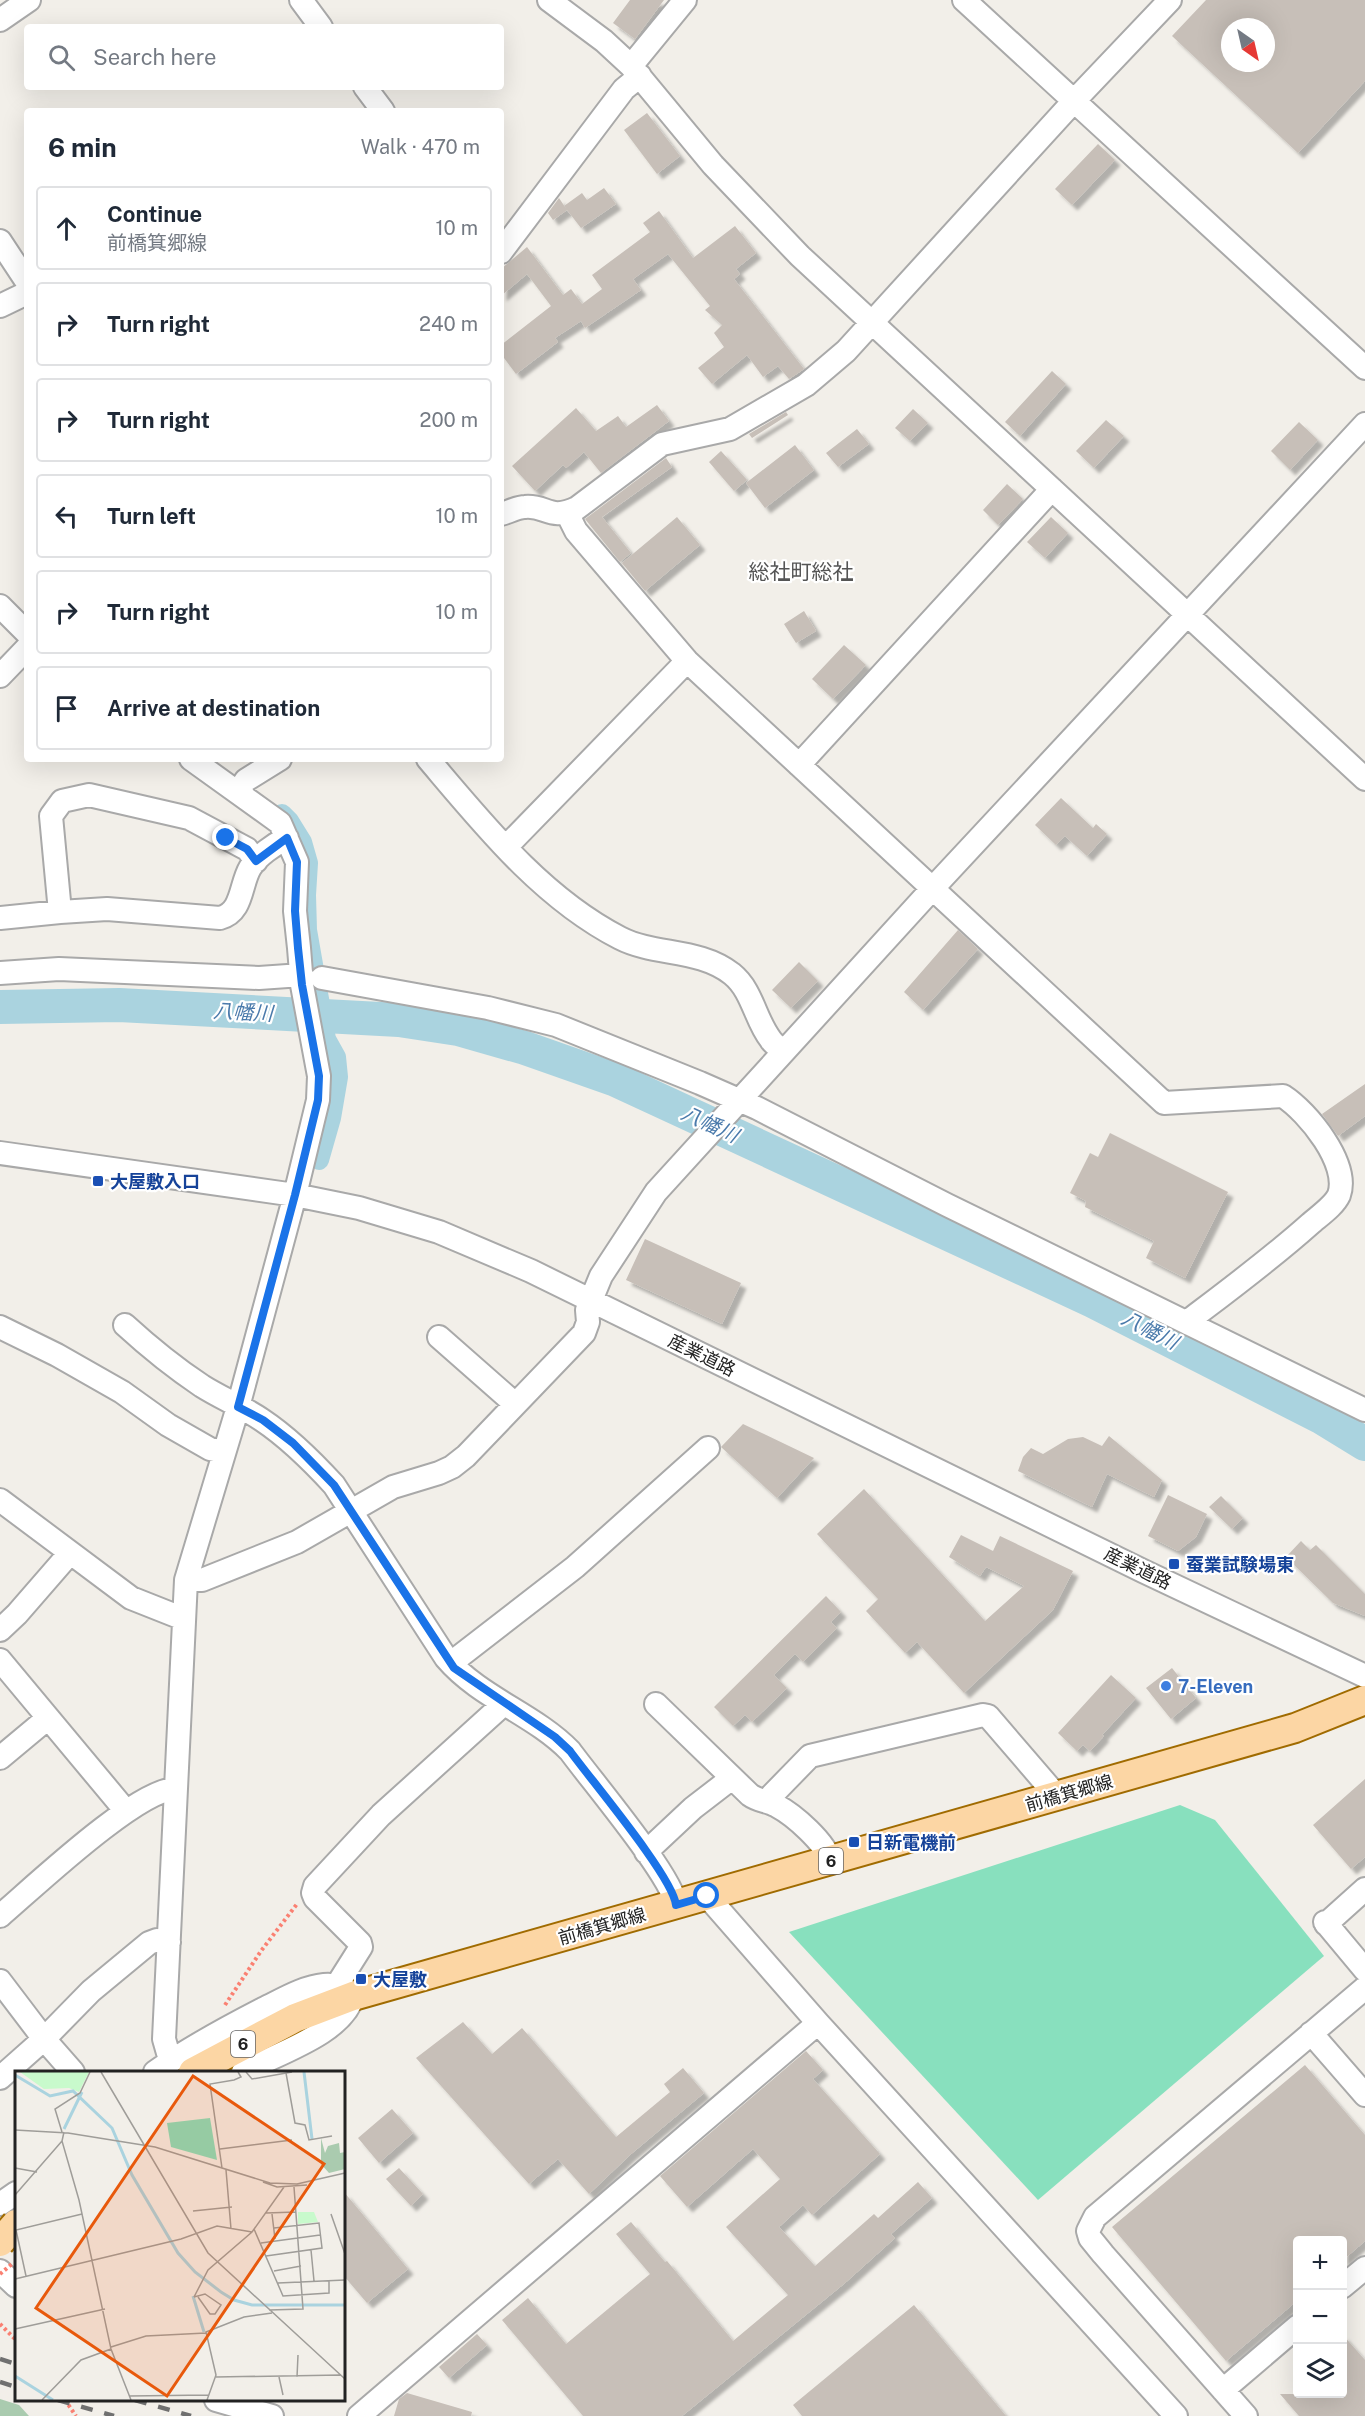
<!DOCTYPE html>
<meta charset="utf-8">
<style>
:root{--surface:#fff;--page:#f6f6f7;--text:#1f2937;--muted:#747a83;--line:#e0e1e3}
body{margin:0;font-family:"Public Sans","Noto Sans JP",sans-serif;background:var(--page);color:var(--text)}
.controls{position:absolute;right:18px;bottom:18px;display:grid;overflow:hidden;border-radius:6px;box-shadow:0 6px 24px #0002}
.controls button{width:54px;height:54px;display:grid;place-items:center;padding:0;border:0;border-bottom:2px solid var(--line);background:var(--surface);color:var(--text);font:30px sans-serif}
.compass{position:absolute;left:1221px;top:18px;width:54px;height:54px;border-radius:50%;background:var(--surface);box-shadow:0 6px 24px #0002;rotate:146deg}
.stop{position:absolute;width:18px;height:18px;margin:-14px;border:4px solid #1a73e8;border-radius:50%;background:#fff}
.stop.end{background:#1a73e8;border-color:#fff;box-shadow:0 2px 6px #0008}
.list{margin:0;padding:0;list-style:none}
h2{display:flex;justify-content:space-between;align-items:center;height:78px;margin:0;padding:0 24px;font-size:26px}
h2 small{font-size:20px;font-weight:400;color:var(--muted)}
.list li{display:grid;grid-template-columns:39px 1fr auto;gap:18px;align-items:center;box-sizing:border-box;height:84px;margin:0 12px 12px;padding:0 12px;border:2px solid var(--line);border-radius:6px}
.list b{display:block;font-size:22px;white-space:nowrap}
.list p{margin:0;font-size:20px;white-space:nowrap;color:var(--muted)}
.list em{font-size:20px;font-style:normal;color:var(--muted)}
.icon{flex:none;width:33px;height:33px;fill:none;stroke:currentColor;stroke-width:2;stroke-linecap:round;stroke-linejoin:round}
.map{position:relative;flex:none;width:1365px;height:2416px;overflow:hidden}
.search{position:absolute;background:var(--surface);box-shadow:0 6px 24px #0002;left:24px;top:24px;width:480px;height:66px;display:flex;align-items:center;gap:15px;box-sizing:border-box;padding:0 21px;border-radius:6px;color:var(--muted);font-size:22px}
.panel{position:absolute;background:var(--surface);box-shadow:0 6px 24px #0002;left:24px;top:108px;width:480px;height:654px;border-radius:6px}
.map>svg:first-child{display:block}
.cemetery{fill:#aacbaf}
.pitch{fill:#88e0be}
.lines{fill:none;stroke-linecap:round;stroke-linejoin:round}
.canal{stroke:#aad3df;stroke-width:20}
.river{stroke:#aad3df;stroke-width:34}
.building{fill:#c7bfb8;fill-rule:evenodd;filter:url(#shadow)}
.minor-casing{stroke:#a9a9a9;stroke-width:26}
.major-casing{stroke:#a06b00;stroke-width:32}
.path{stroke:#fa8072;stroke-width:4;stroke-dasharray:3 3;stroke-linecap:butt}
.minor{stroke:#fff;stroke-width:22}
.major{stroke:#fcd6a4;stroke-width:28}
.rail{stroke:#707070;stroke-width:4.5;stroke-dasharray:12 12;stroke-linecap:butt}
.major-bridge-casing{stroke:#a06b00;stroke-width:32;stroke-linecap:butt}
.path-bridge{stroke:#fa8072;stroke-width:4;stroke-dasharray:3 3;stroke-linecap:butt}
.major-bridge{stroke:#fcd6a4;stroke-width:28}
.route{stroke:#1a73e8;stroke-width:8}
.transit-dot{fill:#1a4fb4;stroke:#fff;stroke-width:2}
.shop-dot{fill:#3f7fe0;stroke:#fff;stroke-width:2}
.labels{text-anchor:middle;dominant-baseline:central;stroke-width:4.5;stroke-linejoin:round;paint-order:stroke}
.shield{fill:#fff;stroke:#646464;stroke-width:1.5}
.shield-label{font-size:16px;font-weight:bold;fill:#222}
.transit-label{font-size:18px;font-weight:bold;fill:#164399;stroke:#fff;text-anchor:start}
.street-label{font-size:18px;fill:#222;stroke:#fff}
.shop-label{font-size:18px;font-weight:bold;fill:#366cbe;stroke:#fff;text-anchor:start}
.water-label{font-size:20px;font-style:italic;fill:#4a7aab;stroke:#fff}
.quarter-label{font-size:21px;fill:#555;stroke:#fff}
.inset-river{fill:none;stroke:#aad3df;stroke-width:3}
.inset-road{fill:none;stroke:#9f9d99;stroke-width:1.5}
.view{fill:#e8590c;fill-opacity:0.15;stroke:#e8590c;stroke-width:3}
.inset-edge{fill:none;stroke:#222;stroke-width:3}
</style>
<div class="map">
<svg width="1365" height="2416" viewBox="0 0 1365 2416">
<defs>
<filter id="shadow"><feDropShadow dx="5.5" dy="5.5" stdDeviation="1.5" flood-color="#0004"/></filter>
</defs>
<rect width="100%" height="100%" fill="#f2efe9"/>
<path class="cemetery" d="M0,2399L19,2405L29,2416H0Z"/>
<path class="pitch" d="M1180,1805L1215,1820L1324,1956L1038,2200L789,1932Z"/>
<g class="lines">
<path class="canal" d="M282,814L289,821L302,842L308,863L306,895L307,930L326,1039L336,1057L338,1077L331,1118L319,1160"/>
<path class="river" d="M0,1007L119,1005L399,1020L458,1029L525,1048L616,1080L1093,1301L1321,1417L1365,1444"/>
</g>
<path class="building" d="M630,0H664L635,39L613,23Z
M1206,0H1365V81L1298,153L1172,36ZM1230,27H1266V63H1230Z
M647,113L680,156L657,174L624,130Z
M1098,144L1115,160L1072,205L1055,189Z
M604,188L616,204L581,228L564,206L582,193L587,200Z
M559,198L567,210L553,220L548,213Z
M659,211L693,258L735,226L756,253L736,269L740,274L734,279L804,369L789,379L778,366L763,377L747,355L712,384L698,368L724,347L714,333L722,325L705,310L710,306L668,254L633,279L641,290L585,328L581,321L555,338L558,342L516,374L501,354V345L551,306L527,274L501,296V269L527,247L563,295L571,289L582,304L602,289L592,275L650,232L643,223Z
M1052,371L1066,384L1020,436L1005,422Z
M657,405L669,421L601,473L584,452L566,468L563,465L535,491L512,466L576,408L596,431L618,416L626,427Z
M913,409L928,423L910,441L895,428Z
M786,412L788,415L752,438L749,434Z
M1106,420L1124,436L1094,468L1076,451Z
M1299,422L1318,440L1290,470L1271,451Z
M857,429L869,444L838,467L826,453Z
M795,445L814,470L765,508L746,483Z
M721,451L747,480L734,491L709,462Z
M666,458L672,467L602,517L631,553L620,562L585,519Z
M1007,484L1023,499L998,525L983,510Z
M677,517L700,545L645,591L622,563Z
M1051,517L1068,533L1045,558L1027,542Z
M804,611L816,631L796,643L784,624Z
M844,645L866,665L833,699L812,679Z
M1061,798L1093,828L1096,824L1107,834L1087,856L1065,836L1056,845L1035,825Z
M958,930L978,949L923,1010L904,992Z
M799,962L818,981L791,1008L772,990Z
M1365,1084V1116L1338,1136L1322,1114Z
M1110,1133L1228,1192L1185,1278L1146,1258L1154,1241L1085,1207L1086,1201L1070,1193L1090,1153L1098,1157Z
M645,1239L741,1283L722,1324L626,1280Z
M743,1424L814,1458L777,1498L721,1447Z
M1109,1436L1162,1480L1154,1497L1107,1474L1092,1507L1018,1471L1023,1457L1031,1448L1043,1454L1068,1439L1083,1437L1102,1446Z
M864,1489L985,1621L1024,1586L986,1567L980,1576L949,1557L961,1535L993,1551L1000,1536L1073,1571L1053,1610L964,1693L917,1642L905,1653L866,1611L878,1599L817,1534Z
M1168,1495L1207,1514L1196,1537L1178,1551L1148,1536Z
M1221,1496L1243,1518L1232,1529L1209,1507Z
M1301,1541L1310,1550L1316,1545L1365,1594V1616L1333,1603L1286,1557Z
M826,1596L841,1612L831,1622L837,1628L803,1662L795,1654L774,1675L787,1688L752,1722L745,1715L733,1726L714,1707Z
M1172,1668L1196,1698L1171,1719L1146,1688Z
M1111,1675L1136,1698L1102,1735L1104,1736L1090,1751L1083,1745L1077,1751L1058,1733Z
M1365,1779V1857L1351,1869L1313,1825Z
M463,2022L492,2054L522,2028L616,2137L670,2092L664,2084L683,2068L704,2093L631,2154L589,2194L558,2159L529,2184L416,2058Z
M806,2051L823,2070L813,2079L880,2154L812,2215L803,2205L779,2227L815,2266L874,2214L878,2218L918,2182L932,2198L891,2234L895,2238L845,2283L682,2416H583L502,2320L528,2298L566,2344L650,2274L616,2234L631,2222L665,2262L667,2261L733,2341L788,2295L726,2227L780,2179L753,2149L687,2207L660,2176Z
M1305,2065L1365,2135V2241L1342,2261V2241H1298V2300L1226,2361L1112,2227Z
M392,2109L413,2133L379,2163L358,2138Z
M399,2168L423,2194L411,2206L386,2179Z
M344,2192L408,2269L367,2303L344,2276Z
M914,2305L1006,2416H802L793,2405Z
M477,2334L487,2345L449,2378L439,2367Z
M1342,2334L1365,2360V2416H1299L1280,2394H1342Z
M407,2393L472,2412L471,2416H394L399,2399Z"/>
<g class="lines">
<defs>
<path id="minor" d="M301,0L321,27
M549,0L604,41L631,66L713,165L800,256L1365,779
M964,0L1365,368
M0,20L29,0
M631,66L685,0
M365,87L383,111
M0,241L27,282
M501,252L624,89L640,76
M0,306L27,293
M567,513L576,531L687,661L1164,1103L1283,1096C1308,1112 1350,1164 1339,1195C1334,1206 1319,1216 1310,1224C1272,1258 1233,1287 1192,1318L1189,1324
M501,514C509,512 517,507 525,507C547,505 549,521 577,508L662,444L730,429L806,385L846,351L1073,102L1170,0
M0,606L27,633
M0,676L27,648
M428,759C484,825 542,898 620,938C655,956 699,948 732,974C753,991 755,1020 771,1040C774,1045 780,1048 784,1051
M799,765L1052,489
M238,792L246,780L280,759
M506,847L687,661
M256,861L247,849L189,818L89,795L62,801L51,816L60,912L107,909L220,918C243,912 240,885 250,868C257,856 275,844 287,838
M0,918L60,912
M0,973L59,969L259,978L302,975
M322,978L488,1008L556,1025L700,1083L757,1108L947,1205L1365,1410
M0,1153L295,1195L359,1208L439,1232L531,1271L1143,1571L1365,1676
M125,1325C149,1347 175,1368 202,1386C221,1398 243,1407 262,1420C289,1438 312,1461 334,1485L446,1658C480,1698 534,1714 570,1751C591,1780 673,1877 676,1905
M0,1327L57,1355L122,1392L168,1425L210,1449L224,1452
M439,1337L514,1403
M0,1500L131,1598L184,1619
M186,1580H202L297,1542L393,1487L439,1473L452,1467L466,1456L584,1333L588,1322L587,1310L601,1276L656,1192L933,888L1365,424
M0,1630L17,1614L70,1553
M0,1660L125,1810
M451,1663L575,1567L708,1448
M656,1704L750,1795C758,1801 769,1801 777,1806C794,1815 826,1843 830,1861
M0,1758L48,1718
M769,1802L772,1795L810,1756L983,1715L988,1716L1049,1787L1052,1797
M646,1852L693,1808L732,1778
M707,1896L818,2023L1176,2416
M0,1916C33,1888 138,1788 176,1789
M1325,1922L1365,1970
M1326,1924L1365,1889
M0,1981L44,2039L73,2072
M337,1985L361,1947L360,1943L315,1898L313,1893L315,1886L381,1815L497,1710L501,1702
M1311,2033L1365,2095
M172,2060L168,2053L164,2039L186,1580L238,1407L295,1195L318,1100L319,1076L302,985L299,948L295,911L297,862L280,823L191,759
M155,2072C189,2048 226,2028 263,2009C282,2000 303,1987 324,1985C336,1984 344,1987 353,1996C343,2034 275,2054 243,2072
M0,2078L44,2039L91,1991L149,1943L157,1940L169,1942
M0,2204L16,2193
M0,2271L16,2286
M1342,2287L1365,2268
M1223,2390L1298,2326
M216,2400L272,2416
M359,2416L818,2023
M1246,2416L1103,2254L1090,2238L1088,2231L1095,2217L1365,1988"/>
<path id="major" d="M193,2072L295,2018L353,1996L1295,1728L1365,1700"/>
</defs>
<use href="#minor" class="minor-casing"/>
<use href="#major" class="major-casing"/>
<path class="path" d="M225,2005L261,1951L297,1904
M0,2324L16,2340
M65,2400L76,2416"/>
<use href="#minor" class="minor"/>
<use href="#major" class="major"/>
<path class="rail" d="M0,2359L16,2364
M0,2382L16,2387
M58,2400L114,2416
M135,2400L191,2416"/>
<defs>
<path id="major-bridge" d="M0,2242L16,2224"/>
</defs>
<use href="#major-bridge" class="major-bridge-casing"/>
<path class="path-bridge" d="M0,2274L12,2264"/>
<use href="#major-bridge" class="major-bridge"/>
</g>
<g class="lines">
<path class="route" d="M226,838L247,849L256,861L287,838L297,862L295,911L298,948L302,985L319,1076L318,1100L295,1195L238,1407L263,1420L293,1443L334,1485L454,1668L555,1737L570,1751C591,1780 673,1877 676,1905L707,1896"/>
</g>
<g class="transit-dot">
<rect x="92" y="1175" width="12" height="12" rx="3"/>
<rect x="1168" y="1558" width="12" height="12" rx="3"/>
<rect x="848" y="1836" width="12" height="12" rx="3"/>
<rect x="355" y="1973" width="12" height="12" rx="3"/>
</g>
<circle class="shop-dot" cx="1166" cy="1686" r="6"/>
<g class="labels">
<g class="shield">
<rect x="819" y="1848" width="24" height="26" rx="4.5"/>
<rect x="231" y="2031" width="24" height="26" rx="4.5"/>
</g>
<g class="shield-label">
<text x="831" y="1861">6</text>
<text x="243" y="2044">6</text>
</g>
<g class="transit-label">
<text x="110" y="1181">大屋敷入口</text>
<text x="1186" y="1564">蚕業試験場東</text>
<text x="866" y="1842">日新電機前</text>
<text x="373" y="1979">大屋敷</text>
</g>
<g class="street-label">
<text transform="translate(702 1355) rotate(26)">産業道路</text>
<text transform="translate(1138 1568) rotate(26)">産業道路</text>
<text transform="translate(1069 1793) rotate(-16)">前橋箕郷線</text>
<text transform="translate(602 1926) rotate(-16)">前橋箕郷線</text>
</g>
<g class="shop-label">
<text x="1178" y="1686">7-Eleven</text>
</g>
<g class="water-label">
<text transform="translate(243 1012) rotate(3)">八幡川</text>
<text transform="translate(710 1124) rotate(25)">八幡川</text>
<text transform="translate(1150 1330) rotate(27)">八幡川</text>
</g>
<g class="quarter-label">
<text x="801" y="571">総社町総社</text>
</g>
</g>
<g transform="translate(15 2071)">
<rect width="330" height="330" fill="#f2efe9"/>
<path d="M306,67L310,82L313,75L324,72L325,82L330,81V98L314,102L306,93Z" fill="#aacbaf"/>
<path d="M5,1H74L64,21L54,17L29,18ZM283,141H299L303,151L283,153Z" fill="#c8facc"/>
<path d="M195,47L202,89L156,76L152,52Z" fill="#88e0be"/>
<path class="inset-river" d="M289,1L297,68M0,4L35,25L58,20L97,57L117,104L163,182L180,201L206,221L219,229L237,234H330M49,58L67,21M178,225L189,261M0,305L38,329"/>
<path class="inset-road" d="M86,1L193,182L330,308M231,1L237,8L277,1M271,2L280,52L290,54L294,69L317,65M0,59L53,62L140,76L255,112L282,113L330,102M47,61L40,38L65,22L75,1M49,61L47,70L64,129L96,278L116,329M205,78L277,69M0,97L22,101M207,97L195,13L219,9L226,6L223,1M211,99L216,158M248,111L262,116L292,114M0,124L47,70M178,140L217,136M251,142L281,141M257,143L260,168M316,143L330,183M239,158L268,225L314,222V209M246,172L305,164M296,179L299,210M251,185L307,177L304,152L259,157M259,200L286,195M11,205L1,159L67,143M0,208L166,168L202,155L237,161M263,212L330,209M179,226L193,199L237,161L269,116M179,226L190,223L206,234L200,243H195L183,226M254,239L288,238L279,116M0,258L90,238M96,276L131,265L191,262M201,306L326,304M264,306L268,324M282,306L283,284M114,325L194,324M27,329L66,289L96,278M192,329L201,304L191,261L229,246L257,242"/>
<path class="view" d="M178,5L309,93L152,325L21,237Z"/>
<rect width="330" height="330" class="inset-edge"/>
</g>
</svg>
<div class="controls">
<button>+</button>
<button>−</button>
<button><svg class="icon" aria-label="layers" viewBox="0 0 24 24"><path d="M12 4l9 5-9 5-9-5zM3 14l9 5 9-5"/></svg></button>
</div>
<svg class="compass" viewBox="-18 -18 36 36"><path d="M0-13l5 13h-10z" fill="#e53935"/><path d="M0 13l5-13h-10z" fill="#747a83"/></svg>
<div class="stop" style="left:707px;top:1896px"></div>
<div class="stop end" style="left:226px;top:838px"></div>
<div class="search"><svg class="icon" aria-label="search" viewBox="0 0 24 24"><circle cx="10" cy="10" r="6"/><path d="M15 15l6 6"/></svg>Search here</div>
<section class="panel">
<h2>6 min<small>Walk · 470 m</small></h2>
<ul class="list">
<li><svg class="icon" aria-label="ahead" viewBox="0 0 24 24"><path d="M12 20V5M6 11l6-6 6 6"/></svg><div><b>Continue</b><p>前橋箕郷線</p></div><em>10 m</em></li>
<li><svg class="icon" aria-label="right" viewBox="0 0 24 24"><path d="M7 20v-9h11M14 6l5 5-5 5"/></svg><div><b>Turn right</b></div><em>240 m</em></li>
<li><svg class="icon" aria-label="right" viewBox="0 0 24 24"><path d="M7 20v-9h11M14 6l5 5-5 5"/></svg><div><b>Turn right</b></div><em>200 m</em></li>
<li><svg class="icon" aria-label="left" viewBox="0 0 24 24"><path d="M17 20v-9H6M10 6l-5 5 5 5"/></svg><div><b>Turn left</b></div><em>10 m</em></li>
<li><svg class="icon" aria-label="right" viewBox="0 0 24 24"><path d="M7 20v-9h11M14 6l5 5-5 5"/></svg><div><b>Turn right</b></div><em>10 m</em></li>
<li><svg class="icon" aria-label="arrive" viewBox="0 0 24 24"><path d="M6 21V4h12l-3 4 3 4H6"/></svg><div><b>Arrive at destination</b></div></li>
</ul>
</section>
</div>
